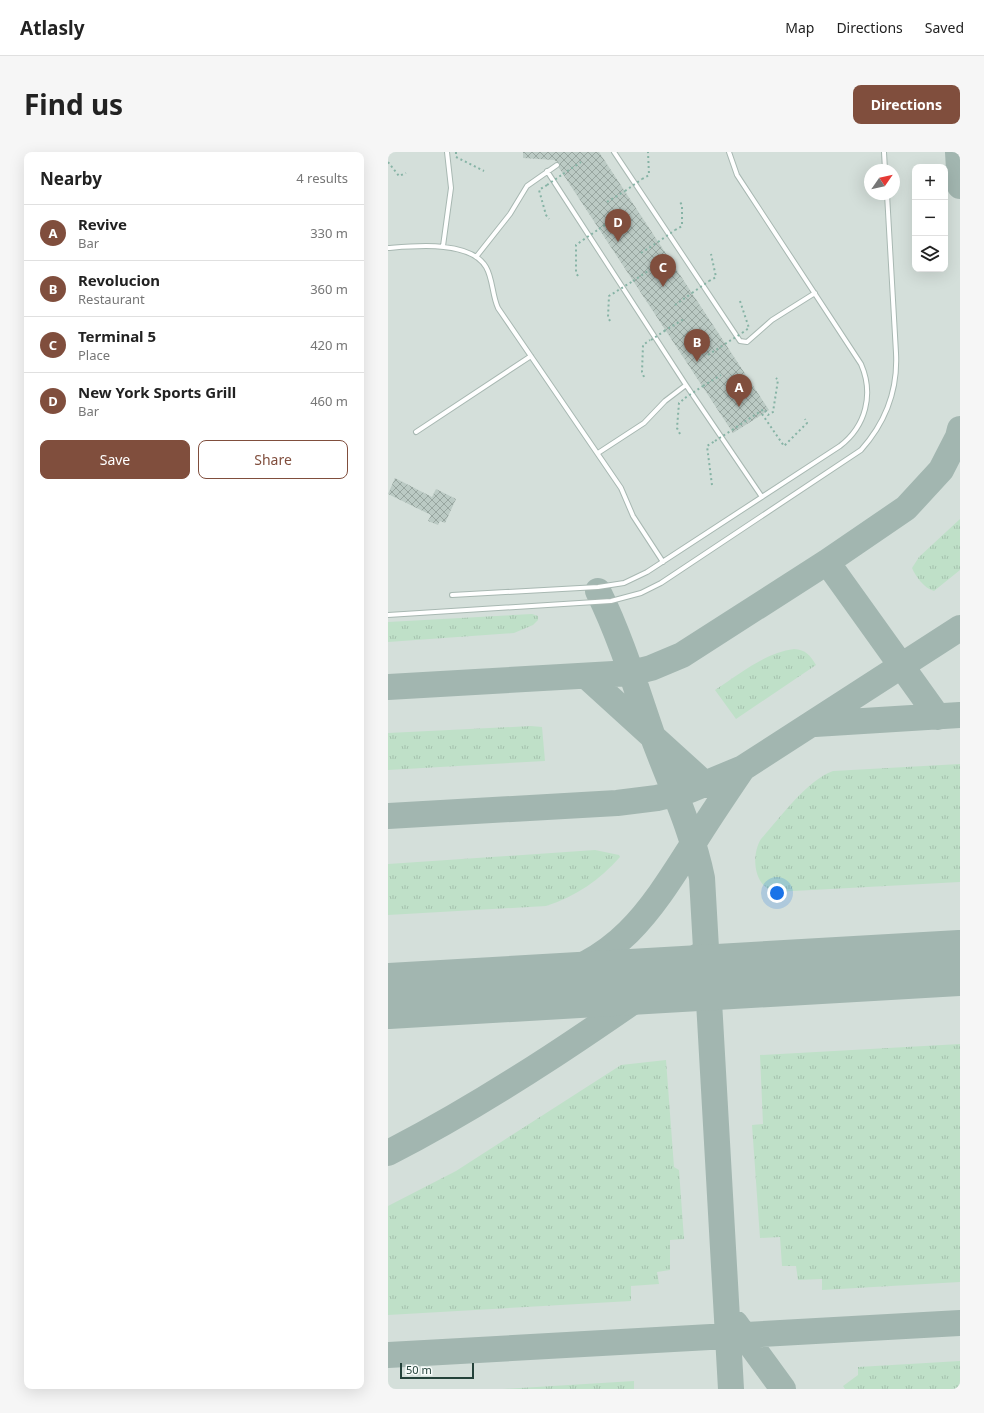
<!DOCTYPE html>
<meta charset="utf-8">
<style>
:root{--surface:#fff;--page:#f6f6f6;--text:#222;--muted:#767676;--line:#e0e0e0;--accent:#804e3d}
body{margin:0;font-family:"Noto Sans",sans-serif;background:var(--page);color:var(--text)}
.controls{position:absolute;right:12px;top:12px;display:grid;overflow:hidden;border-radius:8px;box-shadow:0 4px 16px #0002}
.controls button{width:36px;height:36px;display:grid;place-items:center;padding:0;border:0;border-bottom:1px solid var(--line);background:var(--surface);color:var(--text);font:20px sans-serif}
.compass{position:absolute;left:476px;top:12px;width:36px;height:36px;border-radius:50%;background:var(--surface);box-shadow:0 4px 16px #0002;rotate:56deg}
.scale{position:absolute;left:12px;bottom:10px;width:74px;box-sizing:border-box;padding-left:4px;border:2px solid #24423a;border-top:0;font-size:11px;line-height:14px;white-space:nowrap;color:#24423a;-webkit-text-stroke:3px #f7fbf9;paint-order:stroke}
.you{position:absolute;left:389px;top:741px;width:14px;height:14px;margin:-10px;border:3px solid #fff;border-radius:50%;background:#1a73e8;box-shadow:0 0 0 6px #1a73e833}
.badge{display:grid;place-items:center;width:26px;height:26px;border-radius:50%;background:var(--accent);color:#fff;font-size:13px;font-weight:700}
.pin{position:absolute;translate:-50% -33px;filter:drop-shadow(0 1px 2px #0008)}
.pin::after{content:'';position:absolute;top:21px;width:14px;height:12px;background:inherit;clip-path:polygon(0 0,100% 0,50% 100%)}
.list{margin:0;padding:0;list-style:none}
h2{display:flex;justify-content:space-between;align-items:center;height:52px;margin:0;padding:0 16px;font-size:17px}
h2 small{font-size:13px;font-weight:400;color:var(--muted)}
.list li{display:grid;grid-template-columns:26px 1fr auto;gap:12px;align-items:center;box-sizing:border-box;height:56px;padding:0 16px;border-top:1px solid var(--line)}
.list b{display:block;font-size:15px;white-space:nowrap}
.list p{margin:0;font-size:13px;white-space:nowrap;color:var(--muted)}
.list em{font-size:13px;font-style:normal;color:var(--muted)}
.actions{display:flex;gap:8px;padding:12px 16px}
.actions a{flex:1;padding:9px 0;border:1px solid var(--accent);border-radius:8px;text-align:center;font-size:14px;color:var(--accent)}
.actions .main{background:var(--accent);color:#fff}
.icon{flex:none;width:22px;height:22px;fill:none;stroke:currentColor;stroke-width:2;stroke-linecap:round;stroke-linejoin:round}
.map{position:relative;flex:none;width:572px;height:1237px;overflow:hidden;border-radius:8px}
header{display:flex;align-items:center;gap:24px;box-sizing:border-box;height:56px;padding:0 20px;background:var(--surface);border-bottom:1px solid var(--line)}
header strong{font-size:19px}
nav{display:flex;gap:22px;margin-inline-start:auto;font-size:14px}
.intro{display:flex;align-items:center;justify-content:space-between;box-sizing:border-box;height:96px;padding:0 24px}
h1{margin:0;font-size:28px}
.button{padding:10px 18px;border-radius:8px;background:var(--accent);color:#fff;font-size:14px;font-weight:700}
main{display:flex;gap:24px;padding:0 24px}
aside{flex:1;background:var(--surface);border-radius:8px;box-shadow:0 4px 16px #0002}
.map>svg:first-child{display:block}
.built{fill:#d4dfda;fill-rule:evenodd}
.grass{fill:url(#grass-tufts)}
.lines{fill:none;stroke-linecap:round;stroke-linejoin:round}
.taxiway{stroke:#a2b6b0;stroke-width:26}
.runway{stroke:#a2b6b0;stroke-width:66}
.building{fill:url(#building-cross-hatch)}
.service-casing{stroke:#a8b8b2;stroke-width:6}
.path{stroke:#86b3a5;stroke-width:2;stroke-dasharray:2 3;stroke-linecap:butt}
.service{stroke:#fff;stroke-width:4}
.path-bridge{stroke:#86b3a5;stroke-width:2;stroke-dasharray:2 3;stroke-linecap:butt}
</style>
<header>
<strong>Atlasly</strong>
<nav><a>Map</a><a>Directions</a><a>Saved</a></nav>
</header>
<div class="intro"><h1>Find us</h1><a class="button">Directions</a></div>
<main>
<aside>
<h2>Nearby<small>4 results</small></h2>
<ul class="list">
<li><span class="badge">A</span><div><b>Revive</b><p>Bar</p></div><em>330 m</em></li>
<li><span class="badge">B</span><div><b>Revolucion</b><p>Restaurant</p></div><em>360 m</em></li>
<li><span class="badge">C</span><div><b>Terminal 5</b><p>Place</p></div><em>420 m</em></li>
<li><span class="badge">D</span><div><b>New York Sports Grill</b><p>Bar</p></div><em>460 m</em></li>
</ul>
<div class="actions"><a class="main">Save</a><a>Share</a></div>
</aside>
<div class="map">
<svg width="572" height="1237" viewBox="0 0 572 1237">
<defs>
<pattern id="grass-tufts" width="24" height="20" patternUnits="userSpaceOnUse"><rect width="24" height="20" fill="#bfe0c8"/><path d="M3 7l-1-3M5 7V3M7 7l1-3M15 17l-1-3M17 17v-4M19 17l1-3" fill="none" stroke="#a4c1ad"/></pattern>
<pattern id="building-cross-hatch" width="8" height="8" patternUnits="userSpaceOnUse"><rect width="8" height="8" fill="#bbcac4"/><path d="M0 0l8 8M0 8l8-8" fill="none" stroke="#98a6a0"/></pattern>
</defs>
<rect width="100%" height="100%" fill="#e6efeb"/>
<path class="built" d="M0,0H572V1237H0ZM527,15H557V117H527ZM482,18H506V42H482Z"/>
<path class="grass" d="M572,367V418L546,439C536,436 528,425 524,416L531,405Z
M144,462L150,464V468L145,473L126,481L0,490V470Z
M406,497C418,498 422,503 428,513L348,567L327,538C352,522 376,501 406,497Z
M143,574L154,575L157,609L0,618V581Z
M572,612V730L387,740C365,734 363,703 373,687C392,666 419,628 445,619Z
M207,698L231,703L232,705C212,728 187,745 158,754L0,763V712Z
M572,892V1130L434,1138V1127L410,1128L408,1114H394L392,1085L372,1086L364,973L375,972L372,903Z
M278,908L286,1015L291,1018L296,1087L282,1088V1118L269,1120L271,1132L243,1134V1149L0,1163V1054L68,1019L233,913Z
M572,1209V1237H457L455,1234L470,1223V1215Z
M246,1229V1237H115Z"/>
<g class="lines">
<path class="taxiway" d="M570,0L572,34
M439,410L550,565
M210,439C233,486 248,536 265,585C282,631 304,677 314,726L343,1237
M198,524L318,633
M0,535L243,521L263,516L294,503L439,410L518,356L553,318L570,285L572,277
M427,572L572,563
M0,664L229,651L269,646L302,638L355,616L572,476
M82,836C103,834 127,835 148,830C231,811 263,758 305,692C321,666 338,641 355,616
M0,1001C111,944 217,870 319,798
M347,1171L395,1237
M0,1203L572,1171"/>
<path class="runway" d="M0,844L572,811"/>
</g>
<path class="building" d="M135,0H211L381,258L345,281L171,16L172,11L166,8L135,6Z
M7,326L44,345L48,337L68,347L57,371L52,369L50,373L40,369L43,363L0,342Z"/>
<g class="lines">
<defs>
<path id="service" d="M226,0L352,189L359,190L384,168L427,141
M496,0L497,18
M159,19L298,233L374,345
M55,94L63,36L59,0
M0,96C26,94 82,88 98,115C105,127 104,143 110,156L233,336L245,364L275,410
M88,105L122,62L139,34L169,13
M28,280L143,204
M210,301L256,271L277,249L298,233
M64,443L210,435L236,431L259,420L452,294C478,274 486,242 473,212L349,23L341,0
M0,463L223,449L253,441L273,431L473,298C498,270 510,238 508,201L499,42"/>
</defs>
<use href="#service" class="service-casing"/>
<path class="path" d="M68,0V5L96,19
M0,10L11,24L18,21
M175,22L193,10
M254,27L261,23L260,0
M159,33L151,38L158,63L161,67
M219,50L237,39
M211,77L229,65
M287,78L294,74V53L292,50
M253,101L270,90
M190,124L188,121V93L195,88
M245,129L263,117
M321,129L328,125L323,102
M352,149L361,176L354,181
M287,153L304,141
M222,169L220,165L221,144L229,139
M276,179L296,167
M320,203L337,192
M256,225L254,220L255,193L262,188
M315,234L333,223
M374,262L396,294L419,271L417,267
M344,278L376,257L380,263L385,260L390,228L388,226
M292,282L289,276L291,251L297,246
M324,333L319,294L327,289"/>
<use href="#service" class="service"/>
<path class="path-bridge" d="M159,33L175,22
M237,39L254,27
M195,88L211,77
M270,90L287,78
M229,139L245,129
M304,141L321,129
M263,188L278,178
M337,192L354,181
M297,246L315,234
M327,289L344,278"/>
</g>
</svg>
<div class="controls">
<button>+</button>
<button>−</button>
<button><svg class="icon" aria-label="layers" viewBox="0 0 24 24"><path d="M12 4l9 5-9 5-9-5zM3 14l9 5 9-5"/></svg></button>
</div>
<svg class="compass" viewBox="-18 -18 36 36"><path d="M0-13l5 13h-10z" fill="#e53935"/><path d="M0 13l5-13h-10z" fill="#767676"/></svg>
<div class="scale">50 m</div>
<div class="you"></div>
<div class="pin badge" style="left:351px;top:255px">A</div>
<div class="pin badge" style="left:309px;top:210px">B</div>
<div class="pin badge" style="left:275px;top:135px">C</div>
<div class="pin badge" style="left:230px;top:90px">D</div>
</div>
</main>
